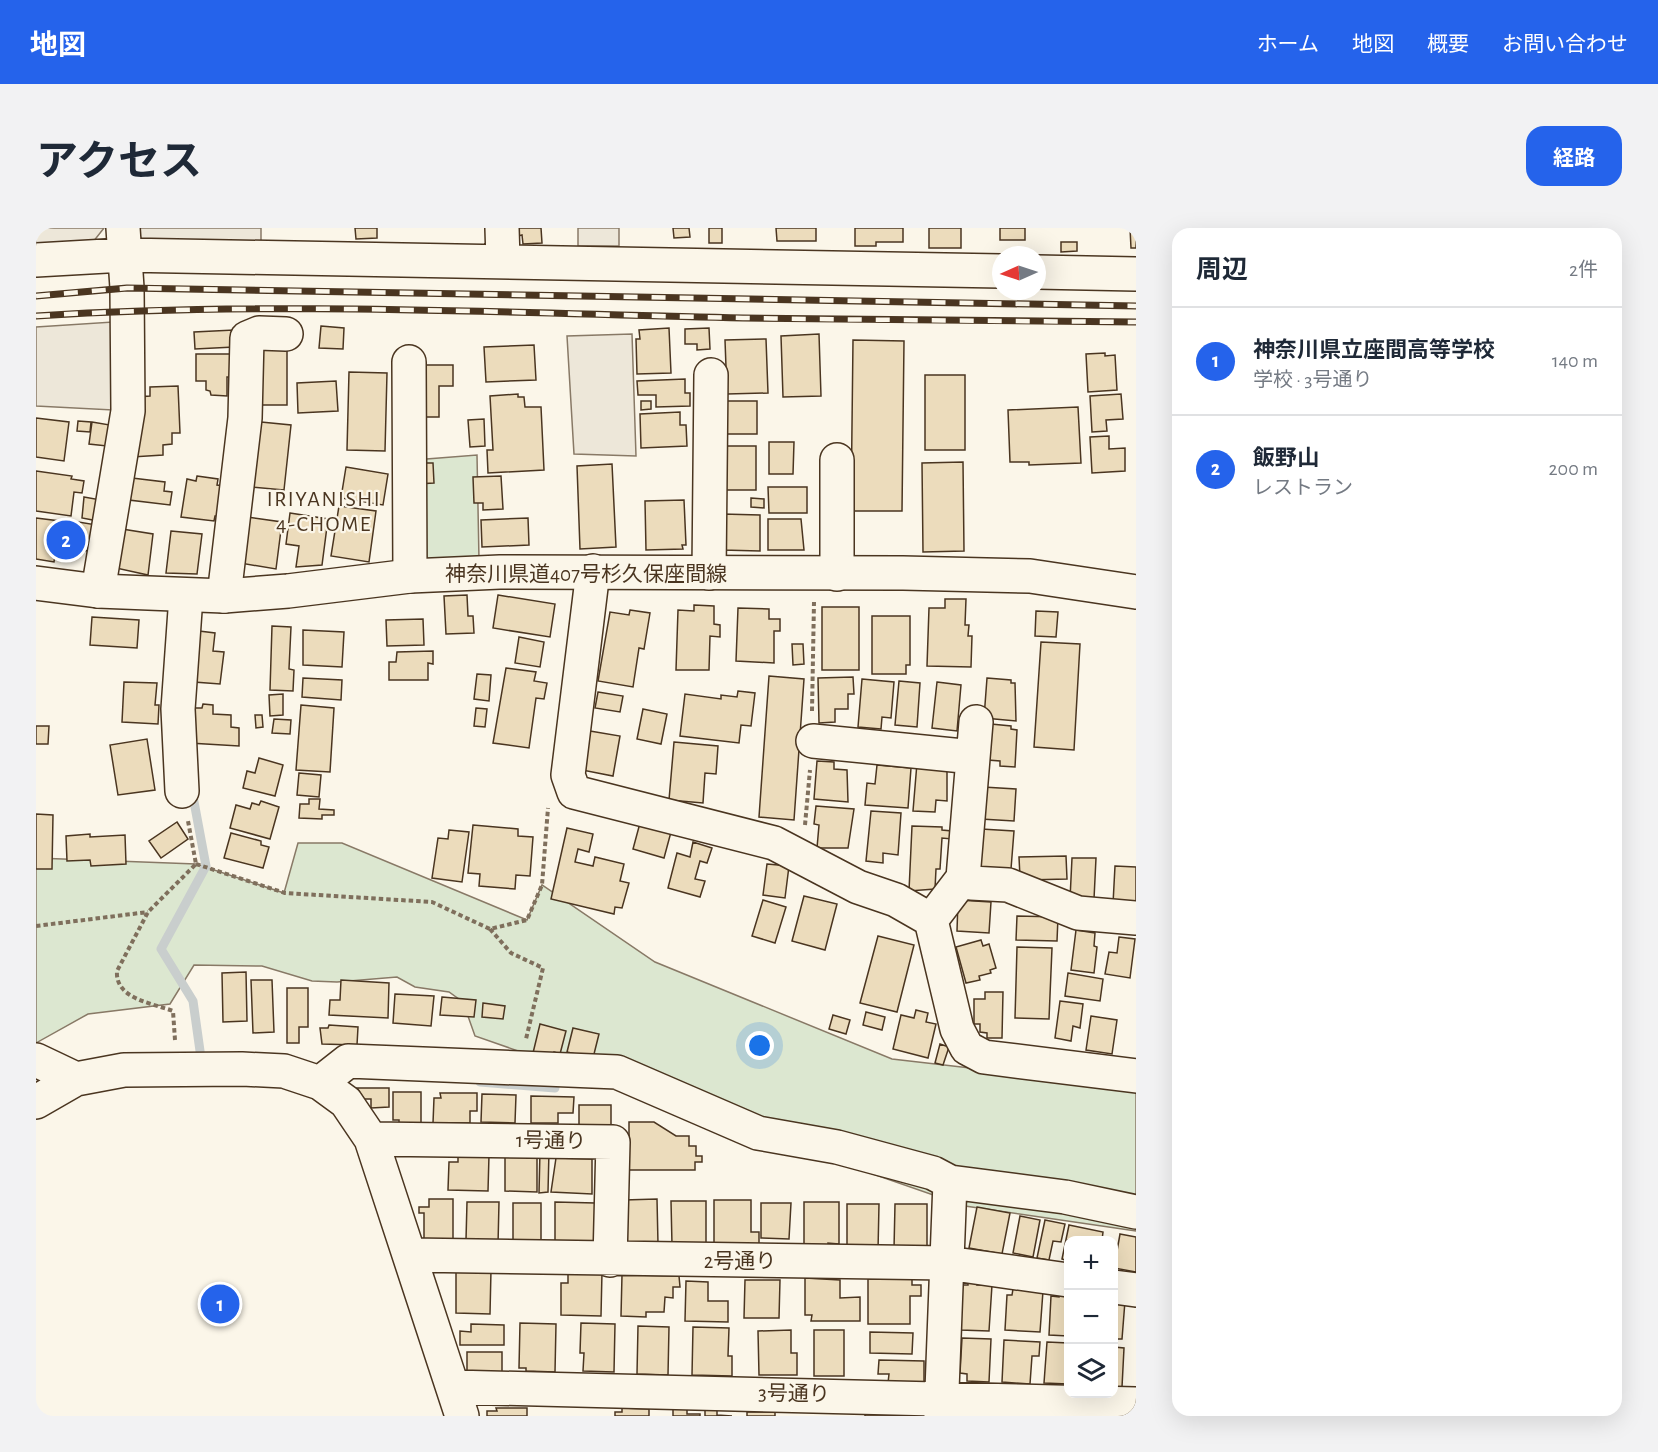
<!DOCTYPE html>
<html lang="ja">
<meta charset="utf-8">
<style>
:root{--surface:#fff;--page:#f2f2f3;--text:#1f2937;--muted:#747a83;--line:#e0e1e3;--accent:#2563eb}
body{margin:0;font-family:"Alegreya Sans","Noto Sans JP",sans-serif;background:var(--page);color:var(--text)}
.controls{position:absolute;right:18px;bottom:18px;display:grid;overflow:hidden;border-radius:12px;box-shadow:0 6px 24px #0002}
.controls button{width:54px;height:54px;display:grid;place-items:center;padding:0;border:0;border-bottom:2px solid var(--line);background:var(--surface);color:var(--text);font:30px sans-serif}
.compass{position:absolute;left:956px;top:18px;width:54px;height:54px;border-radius:50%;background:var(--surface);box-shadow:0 6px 24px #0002;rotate:267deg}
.you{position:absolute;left:724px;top:818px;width:21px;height:21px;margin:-15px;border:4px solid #fff;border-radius:50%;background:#1a73e8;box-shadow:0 0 0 9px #1a73e833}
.badge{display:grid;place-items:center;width:39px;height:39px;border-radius:50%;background:var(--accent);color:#fff;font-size:20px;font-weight:700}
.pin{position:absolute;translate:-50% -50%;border:3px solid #fff;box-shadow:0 2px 6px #0006}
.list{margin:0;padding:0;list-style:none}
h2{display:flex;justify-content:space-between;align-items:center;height:78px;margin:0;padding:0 24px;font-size:26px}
h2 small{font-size:20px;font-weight:400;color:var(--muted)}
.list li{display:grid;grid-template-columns:39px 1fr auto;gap:18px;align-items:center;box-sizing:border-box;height:108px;padding:0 24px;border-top:2px solid var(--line)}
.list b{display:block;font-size:22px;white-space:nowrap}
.list p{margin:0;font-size:20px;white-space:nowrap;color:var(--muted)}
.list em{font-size:20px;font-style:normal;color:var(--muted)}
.icon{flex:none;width:33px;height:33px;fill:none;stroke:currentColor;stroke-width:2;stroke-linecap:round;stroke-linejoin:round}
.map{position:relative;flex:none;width:1100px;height:1188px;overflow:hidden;border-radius:18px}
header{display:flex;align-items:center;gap:36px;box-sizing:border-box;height:84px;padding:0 30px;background:var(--accent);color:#fff}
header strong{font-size:28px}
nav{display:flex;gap:33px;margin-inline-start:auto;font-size:21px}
.intro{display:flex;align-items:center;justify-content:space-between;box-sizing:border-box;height:144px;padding:0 36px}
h1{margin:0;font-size:42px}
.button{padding:15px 27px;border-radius:18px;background:var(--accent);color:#fff;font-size:21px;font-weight:700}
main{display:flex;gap:36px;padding:0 36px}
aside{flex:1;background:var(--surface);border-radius:18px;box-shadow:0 6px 24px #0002}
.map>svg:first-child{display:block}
.green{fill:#dce7d0;stroke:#887966;stroke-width:1.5}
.parking{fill:#ede7d9;stroke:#887966;stroke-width:1.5}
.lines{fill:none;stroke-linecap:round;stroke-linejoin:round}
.stream{stroke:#c9cecd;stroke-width:9}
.building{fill:#ecdcbc;stroke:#4a3520;stroke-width:1.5}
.minor-casing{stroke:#4a3520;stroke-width:36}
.major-casing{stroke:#4a3520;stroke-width:36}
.path{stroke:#7f6f5c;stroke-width:4;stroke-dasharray:4.5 3;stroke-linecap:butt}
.minor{stroke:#fbf6e9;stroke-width:33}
.major{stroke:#fbf6e9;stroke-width:33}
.rail-casing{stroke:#4a3520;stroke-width:7}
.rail{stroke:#fbf6e9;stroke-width:4.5;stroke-dasharray:14;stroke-linecap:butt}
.labels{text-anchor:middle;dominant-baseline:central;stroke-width:4.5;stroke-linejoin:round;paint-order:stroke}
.street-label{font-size:21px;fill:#4a3520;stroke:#fbf6e9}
.neighbourhood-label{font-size:22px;letter-spacing:1.5px;fill:#4a3520;stroke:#fbf6e9}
</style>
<header>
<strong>地図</strong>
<nav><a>ホーム</a><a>地図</a><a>概要</a><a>お問い合わせ</a></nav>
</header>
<div class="intro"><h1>アクセス</h1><a class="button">経路</a></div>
<main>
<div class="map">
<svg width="1100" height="1188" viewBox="0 0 1100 1188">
<rect width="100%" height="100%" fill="#fbf6e9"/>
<path class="green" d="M441,227L443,332L380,334L378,232Z
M262,615H306L491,692L506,657L619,734L856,831L1100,859V1003L929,978L439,808L427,774L413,764L379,759L361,749L301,754L276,753L226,738L158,737L134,776L52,786L0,815V630L160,636L248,665Z"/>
<path class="parking" d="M0,0H68L57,14L0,15Z
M100,0H225V13L107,14Z
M542,0H583V18H542Z
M77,94V182L0,178V99Z
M596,106L600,228L538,226L531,108Z"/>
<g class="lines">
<path class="stream" d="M156,563L170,638L125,721L157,773L165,830L171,831
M444,854L519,860"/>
</g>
<path class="building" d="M319,0H341V10L320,11Z
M482,0H505L506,15L487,16L486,7L482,8Z
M637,0H653L654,9L638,10Z
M673,0H686V15H673Z
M740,0H780V13H741Z
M819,0H867V14H840V18H819Z
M893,0H925V20H893Z
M964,0H989V12H964Z
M1094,0H1100V20H1095Z
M1025,14H1041V23L1025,24Z
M285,98L308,100L307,121L283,120Z
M633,100L635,145L601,146L600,111H604L603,102Z
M673,100L674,121L661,122V116H649V101Z
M198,102V119L159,121L158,104Z
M783,106L785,168L747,169L745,108Z
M730,111L732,165L691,166L689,112Z
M817,112L868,113L866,283H815Z
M498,117L500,152L450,154L448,119Z
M219,122H251V177H219Z
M1069,125V128L1079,127L1081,162L1052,164L1050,126Z
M160,126H197L198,149H191V168L175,167L174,163L170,162V153H160Z
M379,137H417V158H403V189H379Z
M313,144L351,145L349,223L311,222Z
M889,147H929V222H889Z
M649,151V165H654V178L620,179V167H602L601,153Z
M300,153L302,183L262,185L261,155Z
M142,158L144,205H136V216L127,217V227L96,229L100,169L114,168V159Z
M482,166V169H488L489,179H505L508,242L452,245L451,222H457L454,168Z
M1085,166L1087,191L1070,192L1071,203L1056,204L1054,168Z
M605,173H615V181L605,182Z
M686,173H721V206H687Z
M1042,179L1045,235L993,237V234H974L972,182Z
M644,184V197H650L651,218L605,220L604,186Z
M0,190L33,194L28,233L0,229Z
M448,191L449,218L434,219L432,192Z
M42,193L55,194L54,204L41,203Z
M56,194L74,197L71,218L53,216Z
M225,194L255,197L248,262L214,259L220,201L224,202Z
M1073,208V221L1089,220V243L1056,245L1054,209Z
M733,214H758L757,246H733Z
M687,218H720V262H687Z
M927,234L928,323L887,324L886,235Z
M379,235H397L398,255L380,256Z
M576,236L580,319L544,321L541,238Z
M310,239L352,246L347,277L305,270Z
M0,243L36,248L35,251L48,253L46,265L38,264L35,288L0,283Z
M161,248L182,251L181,257L189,258L185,288H179L178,293L145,289L151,251L160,253Z
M465,248L467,281L447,282V275H438L437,249Z
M96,250L129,254L128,263L136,264L134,277L93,272Z
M732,259H771V285H733Z
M48,269L65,272L62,293L46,290Z
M715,270L728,271V280L715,279Z
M648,272L650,317H646L647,321L610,322L609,273Z
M303,278L340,283L333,334L295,328Z
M254,285L292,291L286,337L260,339L263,318L250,316Z
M686,286L724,287V323L686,322Z
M211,289L246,294L240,341L204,335Z
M0,290L24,293L18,334L0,331Z
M492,290L493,317L446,319L445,292Z
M732,291H765L768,322H732Z
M30,292L61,297L57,324L26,318Z
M86,301L117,306L112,347L80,340Z
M135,303L166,306L161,346L130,345Z
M431,367L432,388H437L438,405L410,406L408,368Z
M462,367L519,376L514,409L457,400Z
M909,371H930L929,397H933L932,408H936L935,439L891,438L893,380H909Z
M658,377L678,378V396L684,397V409L674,408L673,442H640L642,382L658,383Z
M786,379H823V442H786Z
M702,380L733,381V391H744V403H738V435L700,433Z
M594,382L614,385L608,421L603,420L597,459L562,453L574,384L593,387Z
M1000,383L1022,384L1020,409L999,408Z
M836,388H874V437H870V446H836Z
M56,389L103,392L101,420L54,417Z
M387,391L388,417L351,418L350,392Z
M236,398L255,399L253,441L258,442L257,463L234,462Z
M267,402L308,404L306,439L267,437Z
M163,403L179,405L177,423L188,424L184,456L158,454Z
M483,409L508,414L504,439L479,435Z
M1005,414L1044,416L1038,522L998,519Z
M756,416H767L768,436L757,437Z
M397,423V436L392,435V452H353V434H360L361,424Z
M470,440L500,444L498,453L511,455L508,471L500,470L493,520L457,515Z
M441,446L455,447L453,473L438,471Z
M733,448L768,451L758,592L723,589Z
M817,449L818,466H812V481H799V494L783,495L782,450Z
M267,450L306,452L305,472L266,469Z
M951,450L975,452V455H979L980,493L948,490Z
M826,451L858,454L855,490L846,489L845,501L822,499Z
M863,453L884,455L881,499L859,497Z
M88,454L121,455L119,477H123L122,496L86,494Z
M901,454L925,457L921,503L896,500Z
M702,463L719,465L715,498L705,497L703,515L644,508L649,466L685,471V467L701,469Z
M562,464L587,468L584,484L559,480Z
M247,466V487L234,488L233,467Z
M167,476L177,477V486L195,487V499L203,500V518L153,515L155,480H166Z
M265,477L298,480L294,544L260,542Z
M440,480L451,481L449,499L438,498Z
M607,481L631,486L625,516L601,511Z
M219,487H226L227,499L220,500Z
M238,491L255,492L254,506L236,505Z
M955,496L975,498V501L981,502L979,539L964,538V533L952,532Z
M0,498H13L12,516H0Z
M554,503L584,508L577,548L546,542Z
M111,511L119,562L82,567L74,517Z
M638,514L682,518L680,546L669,545L667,575L633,572Z
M223,530L247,537L239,568L207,560L211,543L219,545Z
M781,533L798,534V541L811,542L812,574L778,571Z
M881,535L911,537V573L900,572L899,584L877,583Z
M841,537L875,540L872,580L829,577L831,555L839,556Z
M263,545L285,547L283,569L261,567Z
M947,559L980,561L978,593L945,591Z
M273,571H284L283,581L298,582V587H286V591L263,590L264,576H273Z
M225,573L243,579L234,611L194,600L200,577L214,581L216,575L223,577Z
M780,578L818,581L812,620H781L783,597L778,596Z
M835,583L865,585L862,627L847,625V635L830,633Z
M0,586L17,587L16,641H0Z
M141,594L152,611L125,630L113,613Z
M604,595L635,604L628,630L597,621Z
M437,597L482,601V608L497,609L494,648L480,647L479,661L443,658L444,646L432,645Z
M876,598L906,599V602L916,603V611L906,610L904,641H900L899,661L873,663Z
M531,600L557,606L553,624L542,621L539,634L557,638L559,629L588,636L584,653L593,655L586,680L579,679L578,686L515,671Z
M945,601L978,603L975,641L942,639Z
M413,602L433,604L426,654L396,650L402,610L412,611Z
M195,605L225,613V617L233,619L227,640L188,630Z
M54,606V609L89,607L90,636L55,638L54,632L31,633L30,608Z
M657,614L676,620L671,635L664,633L659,651L669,653L664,669L632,660L641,625L654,629Z
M1030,628L1031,651L990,652L984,649L983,629Z
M1036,630H1060L1058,671H1034Z
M731,636L753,638L749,670L727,667Z
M1079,638L1100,639V675L1077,676Z
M768,668L801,676L789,722L756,713Z
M727,672L750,679L739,715L716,708Z
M922,672L955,674L953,705L921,703Z
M981,688L1022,689L1021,713L980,712Z
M1040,702L1059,705L1058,718L1061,719L1058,745L1035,742Z
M842,708L878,717L861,784L824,775Z
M1083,709L1099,711L1094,750L1069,746L1073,724L1081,725Z
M945,712L947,718L953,716L960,740L954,742L955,745L943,748L944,752L930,755L920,719Z
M981,719L1016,720L1013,791L979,790Z
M210,744L211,793L187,794L186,745Z
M1032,745L1067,751L1064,773L1029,768Z
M215,752H236L238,804L217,805Z
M305,752L353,755L352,790L293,787L294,772H304Z
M251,760H272V799H263V815H251Z
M949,764H967L966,810H951V805L944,804V796H938V771H949Z
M359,766L398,768L395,798L357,795Z
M406,769L440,772L438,789L404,787Z
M1024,773L1047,776L1044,800L1037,798L1035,813L1019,810Z
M447,775L469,778L467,791L446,789Z
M880,782L892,785L890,794L900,796L892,830L857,821L865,787L878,790Z
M830,784L849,789L846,802L827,797Z
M797,787L814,792L810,806L793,801Z
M1055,788L1081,792L1076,826L1050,822Z
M504,796L530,803L524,826L518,824L516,830L497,825Z
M293,797L322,799L321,817L286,816L284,800H292Z
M537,800L563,806L557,830L531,824Z
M904,816L913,819L907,837L899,835Z
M321,860H353V879L335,880V871H328Z
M357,864H385V896H363V892H357Z
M404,865H441V883H434V895H397L398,870H405Z
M446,866L480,867L479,895L445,894Z
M495,868L538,869L537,885H522V895H495Z
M543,877H575V900L543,899Z
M593,894H618L640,908H653V918H660V928H666V934H659V942H588L593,932Z
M504,923H513L512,964L503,965Z
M422,926L453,927L452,963L412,962L413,934H422Z
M469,928H501V964L469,963Z
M520,930L556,931V966L515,964Z
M393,971H417V1018L388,1013V985H383V979H393Z
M621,971L622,1016L588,1017V972Z
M678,972H715V1004H723V1022L678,1017Z
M635,973H670V1017H636Z
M431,974H463L462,1017L430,1012Z
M519,974L559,975L558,1014H519Z
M768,974H803V1016L792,1015V1022H768Z
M477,975H505V1015L477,1014Z
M725,975H755L753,1011L725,1010Z
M811,976H843L842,1023L811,1022Z
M859,976H891V1021H858Z
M941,979L974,985L966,1026L933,1020Z
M984,988L1004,992L997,1029L977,1025Z
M1009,992L1029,996L1025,1014L1017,1013L1013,1032L1001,1030Z
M1033,997L1067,1004L1066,1012H1032V1033L1026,1031Z
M1084,1006L1100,1009V1044L1078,1040Z
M420,1042H455L454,1086L420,1085Z
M532,1044H566L565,1088L525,1087V1055H532Z
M586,1047L643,1048L644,1059H637V1070L629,1069L628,1084H610V1089L585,1088Z
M769,1050L804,1052V1070L824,1069V1093H775L776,1087H769Z
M832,1051H876V1057H885V1068H874V1096H832Z
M932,1051H942L941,1057H956L953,1103L924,1102L926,1057H932Z
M709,1052H744L743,1090H708Z
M650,1053L672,1054V1073H692V1094L649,1093Z
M977,1061L1007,1063L1004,1104L969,1102L971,1067H976Z
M1023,1064L1032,1065V1108L1013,1107L1015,1068L1023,1069Z
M1078,1073H1089L1086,1111H1078Z
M484,1095L520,1096L519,1144L490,1143V1140H483Z
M545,1095L579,1096L578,1144L547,1143L548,1125H544Z
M435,1096L468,1097V1117H424V1103L435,1104Z
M602,1098L633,1099L632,1147L601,1146Z
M657,1099L693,1100L692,1128H696V1148L656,1147Z
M755,1102V1125H761V1147H723L722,1103Z
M778,1102H808V1148H778Z
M834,1104L877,1105L876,1126L834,1125Z
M926,1110L955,1111L953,1154L931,1153V1146L924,1145Z
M968,1112L1004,1114L1003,1128H996L994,1156L966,1154Z
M1011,1114L1032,1115V1156L1008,1155Z
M1078,1119L1088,1120L1086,1159H1078Z
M431,1124H466V1149H437V1143H431Z
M843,1132L888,1133V1156L852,1155L853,1146H842Z
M637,1179H651V1186H664V1188H637Z
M460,1180H491V1188H451V1183H461Z
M586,1180L613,1181V1188H579V1184H586Z
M669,1180L681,1181V1187L696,1188H669Z
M711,1184H739V1188H711Z
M829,1185L862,1186V1188H829Z"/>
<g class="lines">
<defs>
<path id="minor" d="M466,0L467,32
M0,32L88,27L965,43
M1001,44L1100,46
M373,134L374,348
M801,232V346
M557,343L532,547L538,564L738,615L822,659L860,672L895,692L921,801L931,820L948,829L1100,848
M673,345L675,147
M62,363L92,183L91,60L87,0
M188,368L209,190L211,110L223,105L250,106
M777,513L937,529
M146,563L142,481L150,368
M927,650L935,655L972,657L1042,685L1100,690
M895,692L927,650L940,494
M0,832L40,851
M284,855L312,833L581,844L722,905L801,919L897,945L914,954L1029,969L1100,984
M0,874L40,851L88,842L206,841L248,843L284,855L310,874L335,911L426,1188
M335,911L577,914L574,1032
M375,1027L911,1035L1032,1052
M1078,1059L1100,1062
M417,1159L1100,1176
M905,1188L914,954"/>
<path id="major" d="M0,355L62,363L188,368L252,363L374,348L464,344L867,345L994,348L1100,364"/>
</defs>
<use href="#minor" class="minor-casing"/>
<use href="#major" class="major-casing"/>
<path class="path" d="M776,483L778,374
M769,597L774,542
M160,636L249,665L396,674L454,701L491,692L506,657L512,580
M0,698L112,684
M454,701L475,725L507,740L490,811
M139,812L137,783C116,775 79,771 81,743L112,684L160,636L152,593"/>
<use href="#minor" class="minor"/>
<use href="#major" class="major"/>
<defs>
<path id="rail" d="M0,68L91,60L1100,78
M0,88C236,73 471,85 707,90C838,92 969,93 1100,94"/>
</defs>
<use href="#rail" class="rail-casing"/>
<use href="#rail" class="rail"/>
</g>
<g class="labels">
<g class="street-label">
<text x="550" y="346">神奈川県道407号杉久保座間線</text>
<text transform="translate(515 913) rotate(1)">1号通り</text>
<text x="704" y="1033">2号通り</text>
<text transform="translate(758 1166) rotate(1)">3号通り</text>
</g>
<g class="neighbourhood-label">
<text x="288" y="271">IRIYANISHI<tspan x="288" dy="25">4-CHOME</tspan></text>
</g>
</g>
</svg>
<div class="controls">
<button>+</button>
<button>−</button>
<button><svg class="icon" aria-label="layers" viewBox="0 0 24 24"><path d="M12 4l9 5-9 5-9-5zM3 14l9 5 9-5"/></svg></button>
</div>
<svg class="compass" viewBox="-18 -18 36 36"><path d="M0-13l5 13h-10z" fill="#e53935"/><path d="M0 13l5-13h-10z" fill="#747a83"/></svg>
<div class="you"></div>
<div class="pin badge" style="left:184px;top:1076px">1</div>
<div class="pin badge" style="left:30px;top:312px">2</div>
</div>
<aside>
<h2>周辺<small>2件</small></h2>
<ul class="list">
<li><span class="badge">1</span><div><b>神奈川県立座間高等学校</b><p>学校 · 3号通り</p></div><em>140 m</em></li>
<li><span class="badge">2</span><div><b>飯野山</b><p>レストラン</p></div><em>200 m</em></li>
</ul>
</aside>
</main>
